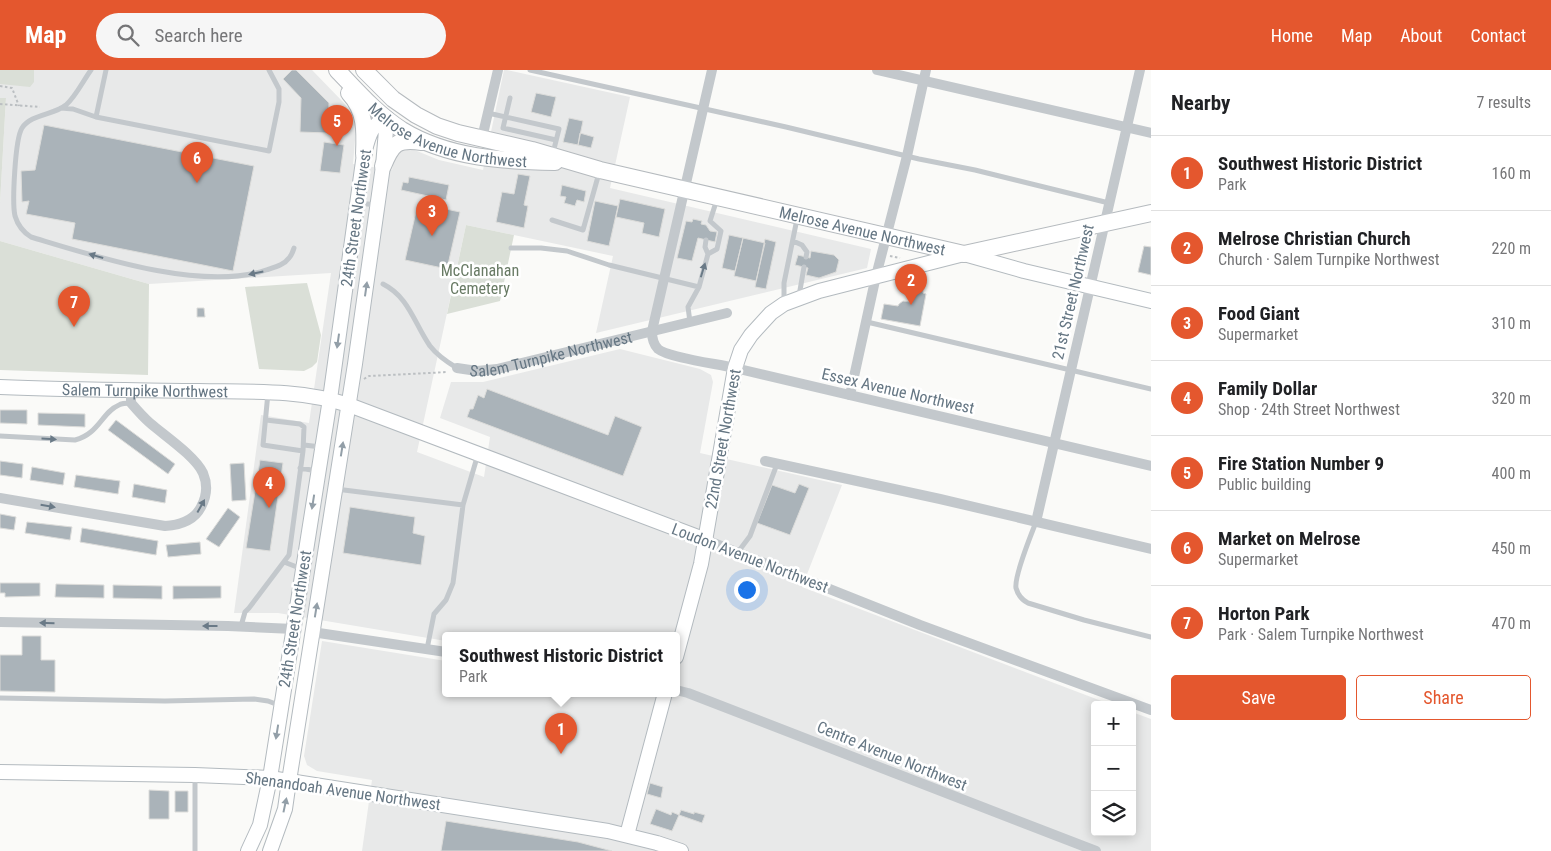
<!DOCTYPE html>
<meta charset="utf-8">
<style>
:root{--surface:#fff;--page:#f6f6f6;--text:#202124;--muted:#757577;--line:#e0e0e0;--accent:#e4572e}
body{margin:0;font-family:"Roboto Condensed",sans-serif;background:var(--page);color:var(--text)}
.controls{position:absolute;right:15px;bottom:15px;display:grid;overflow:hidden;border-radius:5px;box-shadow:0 2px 12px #0003}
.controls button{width:45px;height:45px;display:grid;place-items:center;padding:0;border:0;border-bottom:1px solid var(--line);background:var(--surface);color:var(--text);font:25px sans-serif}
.you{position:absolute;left:746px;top:519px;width:18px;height:18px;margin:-12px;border:4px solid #fff;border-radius:50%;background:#1a73e8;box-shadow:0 0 0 8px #1a73e833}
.badge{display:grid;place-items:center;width:32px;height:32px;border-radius:50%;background:var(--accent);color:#fff;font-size:16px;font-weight:700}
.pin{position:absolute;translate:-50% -41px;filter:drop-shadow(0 1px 2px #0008)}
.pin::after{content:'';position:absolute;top:26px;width:18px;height:15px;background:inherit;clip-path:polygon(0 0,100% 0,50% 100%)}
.popup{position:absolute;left:442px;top:562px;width:238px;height:65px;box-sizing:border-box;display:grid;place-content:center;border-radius:5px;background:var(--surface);filter:drop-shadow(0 1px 4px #0005);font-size:16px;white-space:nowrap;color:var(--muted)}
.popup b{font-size:19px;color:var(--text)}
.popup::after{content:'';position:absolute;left:50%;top:100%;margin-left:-10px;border:10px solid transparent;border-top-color:var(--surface)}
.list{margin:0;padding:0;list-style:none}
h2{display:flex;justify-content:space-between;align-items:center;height:65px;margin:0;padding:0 20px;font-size:21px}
h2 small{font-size:16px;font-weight:400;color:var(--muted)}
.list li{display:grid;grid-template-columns:32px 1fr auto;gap:15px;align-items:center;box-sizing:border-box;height:75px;padding:0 20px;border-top:1px solid var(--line)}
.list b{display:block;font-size:19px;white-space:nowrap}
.list p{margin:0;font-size:16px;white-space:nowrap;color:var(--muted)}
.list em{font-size:16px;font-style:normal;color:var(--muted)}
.actions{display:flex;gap:10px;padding:15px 20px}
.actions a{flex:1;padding:11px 0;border:1px solid var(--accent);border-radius:5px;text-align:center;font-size:18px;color:var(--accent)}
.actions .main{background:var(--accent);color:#fff}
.icon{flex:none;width:28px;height:28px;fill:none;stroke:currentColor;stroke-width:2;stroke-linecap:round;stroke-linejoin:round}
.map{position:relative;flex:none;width:1151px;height:781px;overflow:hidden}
header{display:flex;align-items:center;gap:30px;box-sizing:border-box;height:70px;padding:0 25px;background:var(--accent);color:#fff}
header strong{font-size:24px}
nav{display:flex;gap:28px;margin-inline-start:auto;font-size:18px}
.search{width:350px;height:45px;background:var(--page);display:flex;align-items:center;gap:12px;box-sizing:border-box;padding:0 18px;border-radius:28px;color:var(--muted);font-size:19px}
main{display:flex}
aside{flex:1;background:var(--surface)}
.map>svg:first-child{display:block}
.built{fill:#e8e9e9}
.green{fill:#dadfd7}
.building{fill:#aab3b9;stroke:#dcdcda}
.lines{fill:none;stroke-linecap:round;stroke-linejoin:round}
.secondary-casing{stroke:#b3babf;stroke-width:16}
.primary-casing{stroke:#b5babe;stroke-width:18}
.path{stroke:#bbbfc2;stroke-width:2;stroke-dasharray:2.5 2.5;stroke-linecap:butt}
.lane{stroke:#c3c8cc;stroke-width:5}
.street{stroke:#c3c8cc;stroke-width:10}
.secondary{stroke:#fff;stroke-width:14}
.primary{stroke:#fff;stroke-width:16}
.oneway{fill:#6a7a87}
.oneway2{fill:#939fa8}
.labels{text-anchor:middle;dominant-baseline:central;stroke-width:5;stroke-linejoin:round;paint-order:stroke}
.street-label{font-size:16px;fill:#657683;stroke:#fff}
.park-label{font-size:16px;fill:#687a64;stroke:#fff}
</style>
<header>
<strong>Map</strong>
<div class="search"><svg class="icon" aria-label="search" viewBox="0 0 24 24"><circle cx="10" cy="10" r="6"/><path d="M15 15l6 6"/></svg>Search here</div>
<nav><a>Home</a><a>Map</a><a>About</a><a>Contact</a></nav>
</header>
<main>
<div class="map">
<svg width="1151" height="781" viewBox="0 0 1151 781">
<rect width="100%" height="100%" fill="#fafaf8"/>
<path class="built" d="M0,0H312L344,33L352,43L356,58L353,94L392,100L394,89L402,81L412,79L439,90L483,100L504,0H507L630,27L610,118L871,179L867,198L596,263L613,186L466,155L417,382L484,407L490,367L440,348L451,312H483L620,279L700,299L711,305L713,312L700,383L842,415L802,517L1112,635H1095V762H1132V642L1151,649V781H362L372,710L317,701L307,695L304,686L322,571L446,591V623H676V565H446V571L278,543H234L261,345L309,353L331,203L149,214L0,171V133L6,28H0Z"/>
<path class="green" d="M0,0H34V12L30,17L0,14Z
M0,28H6L0,133Z
M466,155L514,165L500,231L447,244Z
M0,171L149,214L148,305L0,300Z
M307,213L321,265L317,292L312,297L304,301L259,299L245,217Z"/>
<path class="building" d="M292,0H296L329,33L328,63L300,62L301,28L283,9Z
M536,23L556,27L551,47L531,42Z
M569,48L583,51L578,75L563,72Z
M44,55L254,96L233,201L72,169L75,153L26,144L29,131L22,132L21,101L35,100Z
M580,63L594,67L591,78L578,75Z
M324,72L344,75L340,103L320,101Z
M518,104L530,106L524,135L528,136L524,158L496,152L502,122L514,124Z
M409,107L449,115L446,130L401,120L403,112L408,113Z
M562,115L586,121L584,132L577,130L575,136L564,133L566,127L560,126Z
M620,129L665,139L659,167L642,163L644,153L616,147Z
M595,131L618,136L609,176L587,171Z
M418,133L460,142L447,199L405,190Z
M693,149L702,151L701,154L706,155L710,161L717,162L715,172L698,168L692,191L677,188L686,151L692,152Z
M729,165L743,168L735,201L722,198Z
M743,168L765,173L756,211L734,206Z
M765,169L776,172L766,219L755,217Z
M1144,176L1151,177V205L1138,202Z
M811,181L834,185L839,190L836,202L819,208L806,205L808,198L795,195L798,185L810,188Z
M920,219L923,220V223L926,224L920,256L881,249L884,234L898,236L899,234L903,231L910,232L912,221L919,223Z
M197,238H204L205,247H197Z
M487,319L608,365L615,346L642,357L623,406L467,347L470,339H473L478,325L484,328Z
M0,340H27V354L0,353Z
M38,343L85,344V357L38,355Z
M116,350L175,394L168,404L108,360Z
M260,390L283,393L270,481L246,478Z
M0,391L23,394L22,408L0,405Z
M244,393L246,430L232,431L230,394Z
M32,397L65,403L63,415L30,410Z
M76,405L120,411L118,424L74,417Z
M134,414L167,420L165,433L132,427Z
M799,414L809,418L790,465L757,453L772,415L795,423Z
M350,437L415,447L413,463L425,466L421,495L343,483Z
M228,438L240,447L219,477L206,469Z
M0,444L16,447L14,460L0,458Z
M27,452L72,457L70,470L25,463Z
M82,458L158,471L156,485L80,472Z
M200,472L201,484L168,487L166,475Z
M0,513H40V526L5,527V523H0Z
M56,514L104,515V528L55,527Z
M113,515L162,516V529L113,528Z
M173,516H221V528L173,529Z
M22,566H41V590H55V622L0,621V585H22Z
M650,713L663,717L661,728L647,724Z
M149,720L169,721V749H149Z
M175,721H188V742H175Z
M656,739L671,745L672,742L679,745L672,761L650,754Z
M681,740L694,744V742L705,745L702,753L679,745Z
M446,751L578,772L612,781H441Z"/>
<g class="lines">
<defs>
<g id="secondary">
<path id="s2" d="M0,317C66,320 132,320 198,321C250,322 298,319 349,335L706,470"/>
<path d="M676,587L701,494L735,298L741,280L751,265L771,243L784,234L819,221L964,184L1024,201L1151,231"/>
<path d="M0,702L195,705L270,708L608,761L657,773L681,781"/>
<path d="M627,765L665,623"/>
<path d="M248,781L260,755L270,708L330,329L364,84C368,69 370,54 387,48L383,96L355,294L289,711L285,739L270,781"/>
</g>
<g id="primary">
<path id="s3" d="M337,0C357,21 377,44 402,60C448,88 502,91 555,92"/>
<path id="s4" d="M364,0L393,29L416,45L437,56L458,63L532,80L600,100L964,184L1151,143"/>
<path d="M349,23C366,41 365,62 364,84"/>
<path d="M383,96C392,74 397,68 422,72"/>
</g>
</defs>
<use href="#secondary" class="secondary-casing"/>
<use href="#primary" class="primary-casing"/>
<path class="path" d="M0,16L12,18L19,36
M0,34L40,37
M890,186L900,188
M364,309L369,306L448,302"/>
<path class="lane" d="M91,0C83,11 76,26 66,35C54,45 31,44 22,58C15,69 12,133 15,146C18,156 23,162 31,167C94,186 202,222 266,200C275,197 284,195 289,188C292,185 293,181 294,178
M106,0L96,47L269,81L279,32V19L269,0
M530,0L786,57L919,89L975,100L1109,133
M510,28L503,58L556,70
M61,38L73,39L96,47
M488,43L559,59L553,83
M358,133L377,135
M552,150L583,160L599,103
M706,170L705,177L708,184
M793,171L802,175L807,182L806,187
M511,178H541L567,181L609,195L699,217
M383,214C409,227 414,253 430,276C437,285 447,292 457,298
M799,226L804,197
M784,231V213L797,149
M690,252L688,237L699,217L708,184L717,179L721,161L710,151L717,129
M867,252L1151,319
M266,350L300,354L304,357L303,381L263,375L268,323
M0,366L75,370C99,364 102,342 119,335C122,333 127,333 131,333
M304,375L321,377
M300,398L317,401
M336,419L463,435L478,384
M1036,452C1031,465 1014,506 1016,518C1018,525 1022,530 1028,533L1084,550L1151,567
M738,482L750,466L777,394
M284,492L302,499
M241,556L245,542L249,538L289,485L303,381
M427,579L434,544L446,530L453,513L463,435
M0,628L165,631L254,629L268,631L281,636
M195,781V707"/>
<g class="street">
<path d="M712,0L652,261C652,268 653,274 658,279C669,288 719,294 735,298L1151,396"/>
<path d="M877,0L1151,63"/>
<path d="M482,68L498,0"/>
<path id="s1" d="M457,298L477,301L497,299L727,243"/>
<path d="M850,325L876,206L907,86L926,0"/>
<path d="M765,391L940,429L1151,479"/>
<path d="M0,428L165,456C180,455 194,451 201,437C207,426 208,415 203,403C195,386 165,366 150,353C143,347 137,340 131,333V320"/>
<path d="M1036,452L1140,0"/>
<path d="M706,470L920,555L1151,640"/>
<path d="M0,552L228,556L294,559"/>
<path d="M312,562L446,582"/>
<path d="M676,620L688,623C824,675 960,729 1096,781"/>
</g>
<use href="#secondary" class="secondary"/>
<use href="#primary" class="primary"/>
</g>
<defs><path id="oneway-solid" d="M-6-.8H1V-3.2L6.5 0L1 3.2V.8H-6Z" transform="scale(1.25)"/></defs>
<g class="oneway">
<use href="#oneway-solid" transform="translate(96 186) rotate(-164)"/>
<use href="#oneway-solid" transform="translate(703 200) rotate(-73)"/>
<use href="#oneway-solid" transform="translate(256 203) rotate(168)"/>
<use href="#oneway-solid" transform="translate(49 369) rotate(3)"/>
<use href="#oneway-solid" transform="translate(48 436) rotate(10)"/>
<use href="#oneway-solid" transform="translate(201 436) rotate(-61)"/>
<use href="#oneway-solid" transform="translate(47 553) rotate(-179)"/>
<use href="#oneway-solid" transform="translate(210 556) rotate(-180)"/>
</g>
<g class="oneway2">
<use href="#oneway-solid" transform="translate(366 219) rotate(-82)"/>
<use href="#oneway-solid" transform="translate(338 271) rotate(98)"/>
<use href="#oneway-solid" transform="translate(342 379) rotate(-81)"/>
<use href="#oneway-solid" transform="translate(313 432) rotate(99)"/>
<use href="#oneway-solid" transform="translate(316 540) rotate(-81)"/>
<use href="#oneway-solid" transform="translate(277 662) rotate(99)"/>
<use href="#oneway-solid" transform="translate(285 735) rotate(-78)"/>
</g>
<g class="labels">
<g class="street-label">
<text stroke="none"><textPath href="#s3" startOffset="134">Melrose Avenue Northwest</textPath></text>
<text transform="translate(356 148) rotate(-82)">24th Street Northwest</text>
<text stroke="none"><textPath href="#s4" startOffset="531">Melrose Avenue Northwest</textPath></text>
<text transform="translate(1073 222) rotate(-77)">21st Street Northwest</text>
<text stroke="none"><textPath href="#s1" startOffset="96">Salem Turnpike Northwest</textPath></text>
<text stroke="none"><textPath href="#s2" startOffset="145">Salem Turnpike Northwest</textPath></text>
<text transform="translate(898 321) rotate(13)">Essex Avenue Northwest</text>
<text transform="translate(723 369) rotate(-80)">22nd Street Northwest</text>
<text transform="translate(750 488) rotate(21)">Loudon Avenue Northwest</text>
<text transform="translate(295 549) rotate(-81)">24th Street Northwest</text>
<text transform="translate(892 686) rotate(22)">Centre Avenue Northwest</text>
<text transform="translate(343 721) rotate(8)">Shenandoah Avenue Northwest</text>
</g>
<g class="park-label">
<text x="480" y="200">McClanahan<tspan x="480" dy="18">Cemetery</tspan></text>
</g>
</g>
</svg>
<div class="controls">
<button>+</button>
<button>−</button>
<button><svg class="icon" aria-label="layers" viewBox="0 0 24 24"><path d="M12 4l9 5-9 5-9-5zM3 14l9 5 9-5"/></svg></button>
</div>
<div class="you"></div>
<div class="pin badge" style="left:561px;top:684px">1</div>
<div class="popup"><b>Southwest Historic District</b>Park</div>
<div class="pin badge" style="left:911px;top:235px">2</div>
<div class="pin badge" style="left:432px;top:166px">3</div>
<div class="pin badge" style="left:269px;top:438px">4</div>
<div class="pin badge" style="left:337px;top:76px">5</div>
<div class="pin badge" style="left:197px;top:113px">6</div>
<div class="pin badge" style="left:74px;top:257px">7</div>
</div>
<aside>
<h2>Nearby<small>7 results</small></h2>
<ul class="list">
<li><span class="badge">1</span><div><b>Southwest Historic District</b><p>Park</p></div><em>160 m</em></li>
<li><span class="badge">2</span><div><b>Melrose Christian Church</b><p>Church · Salem Turnpike Northwest</p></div><em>220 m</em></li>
<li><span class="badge">3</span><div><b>Food Giant</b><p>Supermarket</p></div><em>310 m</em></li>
<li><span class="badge">4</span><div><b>Family Dollar</b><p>Shop · 24th Street Northwest</p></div><em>320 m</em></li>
<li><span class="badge">5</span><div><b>Fire Station Number 9</b><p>Public building</p></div><em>400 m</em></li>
<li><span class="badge">6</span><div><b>Market on Melrose</b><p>Supermarket</p></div><em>450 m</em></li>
<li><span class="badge">7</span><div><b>Horton Park</b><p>Park · Salem Turnpike Northwest</p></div><em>470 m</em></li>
</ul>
<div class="actions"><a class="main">Save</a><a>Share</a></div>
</aside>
</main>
